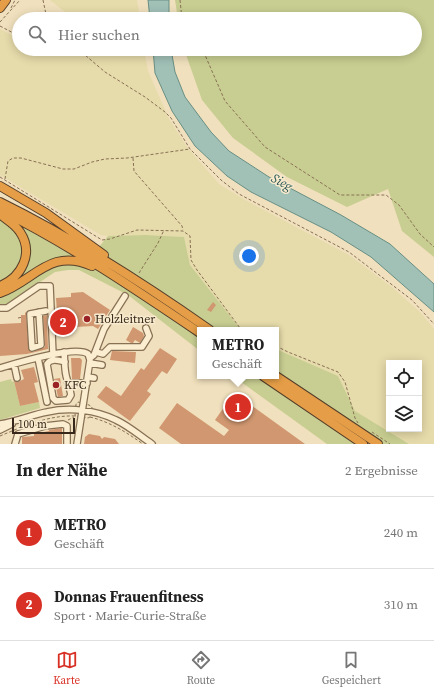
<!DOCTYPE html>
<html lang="de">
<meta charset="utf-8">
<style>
:root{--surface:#fff;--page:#f2f2f2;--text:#222;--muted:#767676;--line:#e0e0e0;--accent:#d93025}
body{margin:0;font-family:"Source Serif 4",serif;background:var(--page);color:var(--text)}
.controls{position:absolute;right:12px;bottom:12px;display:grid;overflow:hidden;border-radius:0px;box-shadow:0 2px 10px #0003}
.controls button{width:36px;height:36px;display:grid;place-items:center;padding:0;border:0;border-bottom:1px solid var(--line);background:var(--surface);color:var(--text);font:20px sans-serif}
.scale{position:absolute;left:12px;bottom:10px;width:63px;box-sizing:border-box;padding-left:4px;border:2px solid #37281b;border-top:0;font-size:11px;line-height:14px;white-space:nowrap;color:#37281b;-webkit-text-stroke:3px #f7eacd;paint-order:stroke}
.you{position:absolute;left:249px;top:256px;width:14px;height:14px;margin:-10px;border:3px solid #fff;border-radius:50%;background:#1a73e8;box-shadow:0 0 0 6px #1a73e833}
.badge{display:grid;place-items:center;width:26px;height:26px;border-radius:50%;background:var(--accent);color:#fff;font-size:13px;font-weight:700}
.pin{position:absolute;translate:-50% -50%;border:2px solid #fff;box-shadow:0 1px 4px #0006}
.popup{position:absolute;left:197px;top:327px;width:82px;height:52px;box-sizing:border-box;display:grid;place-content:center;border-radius:0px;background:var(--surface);filter:drop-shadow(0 1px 3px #0005);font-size:13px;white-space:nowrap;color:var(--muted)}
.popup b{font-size:15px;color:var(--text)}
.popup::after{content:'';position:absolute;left:50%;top:100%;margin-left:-8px;border:8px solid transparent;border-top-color:var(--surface)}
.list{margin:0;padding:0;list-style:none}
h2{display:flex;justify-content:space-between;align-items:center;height:52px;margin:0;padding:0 16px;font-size:17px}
h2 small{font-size:13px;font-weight:400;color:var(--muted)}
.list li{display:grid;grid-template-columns:26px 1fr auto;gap:12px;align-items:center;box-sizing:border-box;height:72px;padding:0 16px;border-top:1px solid var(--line)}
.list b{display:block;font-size:15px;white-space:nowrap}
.list p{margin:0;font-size:13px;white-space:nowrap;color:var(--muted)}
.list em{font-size:13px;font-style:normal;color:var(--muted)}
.icon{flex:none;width:22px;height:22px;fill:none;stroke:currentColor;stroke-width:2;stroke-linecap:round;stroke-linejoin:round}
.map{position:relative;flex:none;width:434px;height:444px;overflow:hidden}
.search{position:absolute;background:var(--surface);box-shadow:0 2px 10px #0003;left:12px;right:12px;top:12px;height:44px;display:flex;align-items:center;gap:10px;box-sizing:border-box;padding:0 14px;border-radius:22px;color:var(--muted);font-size:15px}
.sheet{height:196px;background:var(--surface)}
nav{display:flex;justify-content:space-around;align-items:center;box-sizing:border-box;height:56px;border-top:1px solid var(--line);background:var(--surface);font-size:11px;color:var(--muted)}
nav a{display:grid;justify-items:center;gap:2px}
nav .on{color:var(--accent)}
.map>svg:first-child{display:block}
.farmland{fill:#e6dbaa;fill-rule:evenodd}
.green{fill:#c8ce91}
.water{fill:#a1c1b7;stroke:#688f84}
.building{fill:#d09770}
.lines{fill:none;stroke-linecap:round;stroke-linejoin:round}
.minor-casing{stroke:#887055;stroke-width:8}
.highway-casing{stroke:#553e2a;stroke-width:10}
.path{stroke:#887055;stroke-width:1;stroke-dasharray:3 2;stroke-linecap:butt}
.minor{stroke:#faedd0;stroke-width:5.5}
.highway{stroke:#e59e47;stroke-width:8}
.poi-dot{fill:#9a2225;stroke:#f7eacd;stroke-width:1.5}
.labels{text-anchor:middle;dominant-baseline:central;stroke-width:3;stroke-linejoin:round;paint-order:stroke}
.poi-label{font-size:12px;fill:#37281b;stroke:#f7eacd;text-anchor:start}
.water-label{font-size:13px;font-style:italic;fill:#295754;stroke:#f7eacd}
</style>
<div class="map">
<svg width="434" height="444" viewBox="0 0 434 444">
<rect width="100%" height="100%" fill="#f0e0bd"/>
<path class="farmland" d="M50,0H137L140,19H74Z
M0,29L19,39V49H90L99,55L101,49H144L148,71L169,119L187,147L219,184L245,200L349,255L393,288L421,313L434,329V444H409L355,411L338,376L276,349V330L240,329L190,265L184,237L146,235L108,236L101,235L0,175ZM389,363H419V429H389Z"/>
<path class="green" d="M175,0H434V257L402,231L388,189L347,207L287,177L233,138L202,100L184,49H415V19H178Z
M0,219C15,230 30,247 18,266C17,269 15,272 13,274C10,278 4,280 0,282Z
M16,223L76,257L69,258L13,284L26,263Z
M146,235L184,237L190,265L241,330H200V351L128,295L79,270H68L55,272L6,305H0V295L42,270L60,263L84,265L108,236Z
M276,349L338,376L355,411L409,444H327L233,376H276Z
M11,379L12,382L14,381L20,406L39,402L40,408L0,420V382Z"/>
<path class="water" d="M148,0H169V19H150Z
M153,49H171L175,72L185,97L211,132L229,151L269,177L341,215L390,244L434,284V312L371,257L331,232L251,192L227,176L195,146L172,111L155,73Z"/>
<path class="building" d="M83,292L110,310L98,329L93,326L58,328L56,298L71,297V293Z
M213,302L216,305L211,312L207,310Z
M26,312L29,350L33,352L45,347L43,316L47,315L48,349L27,354L0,356V324L21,323V315H25V313Z
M133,327L143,333L144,336L140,343L135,340L133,343H131L126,340Z
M160,348L177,359L167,374L162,371L147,391L151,394L130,421L97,397L106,386L121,396L141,368L144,370Z
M112,351L136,352L135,363L110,360Z
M71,358H80L82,360L80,379H72Z
M34,367L38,382L34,383L39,402L20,406L14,381L18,382L24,379L21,370Z
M60,378L63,396L58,397L54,379Z
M234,393L305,444H181L159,428L177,403L224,436L229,430L215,420Z
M62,428V444H22V437L34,436V434L49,431V430Z
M89,434L100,436L102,439L104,437L115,439L119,444H84L85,437Z"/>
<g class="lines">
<defs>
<path id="minor" d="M0,308H7L39,286H50L53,355
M39,312L41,345L32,348L30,314L46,311
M64,352C65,361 64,371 67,379C68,385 70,389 71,395L68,400L56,401L53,398L47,364C51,358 58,360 65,362
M96,352L103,354L110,347H142L149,336L146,328
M38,358L47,402
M90,358L94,355L104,329L125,296
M90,363L102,365
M14,364L17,378
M0,368C17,363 76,345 88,354L90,360L77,444
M88,377L94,378
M68,383H87
M0,424C16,422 31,415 47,412C70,407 96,410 116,420C129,426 140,436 152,444
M0,430L12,424
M15,444L18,434L45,426L63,424L67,426V444"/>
<path id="highway" d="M0,8L6,0
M0,186L46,213L104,255
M0,202C73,238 143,283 210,330
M0,210C70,245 135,289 200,333
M0,286C22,277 34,253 20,232C15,224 7,220 1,215
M0,293C34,281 50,247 92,266
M263,376L363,444
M276,376L378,444"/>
</defs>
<use href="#minor" class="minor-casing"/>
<use href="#highway" class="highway-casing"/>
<path class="path" d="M43,0L47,19
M180,0L182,19
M11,8L15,0
M0,22L20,0
M0,26L19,36
M78,49L105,72L145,97L165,112L171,118L190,149L221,180L239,194L349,252L412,300L434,324
M199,49L205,55L225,101L265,147L340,195H386L399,205L420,234L434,247
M133,158L134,171L182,226L183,230
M0,177L102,240L110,239L137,230L183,231L190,236L191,260L197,270L240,328L245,330
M5,179L8,161L13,158H21L63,169H74L92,162L105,159L127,158L190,149
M139,273L158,243L164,230
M18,318L23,317
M276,346L288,352L338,372L345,382L355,418L358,423
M78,402L89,405L92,407L90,417L88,418L75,416L76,404Z
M90,417C110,422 126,432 143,444
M68,420L74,417
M372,432L390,444
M0,436C24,426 49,415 75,416"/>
<use href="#minor" class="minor"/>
<use href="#highway" class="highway"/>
</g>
<g class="poi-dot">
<circle cx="87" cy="319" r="4"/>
<circle cx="56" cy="385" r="4"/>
</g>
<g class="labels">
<g class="poi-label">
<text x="95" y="319">Holzleitner</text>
<text x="64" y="385">KFC</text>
</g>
<g class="water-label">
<text transform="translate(282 182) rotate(29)">Sieg</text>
</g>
</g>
</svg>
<div class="controls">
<button><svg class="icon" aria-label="locate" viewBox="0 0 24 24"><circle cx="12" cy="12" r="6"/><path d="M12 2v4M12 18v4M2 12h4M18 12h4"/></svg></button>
<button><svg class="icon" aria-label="layers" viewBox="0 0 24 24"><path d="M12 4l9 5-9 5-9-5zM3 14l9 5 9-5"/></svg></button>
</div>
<div class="scale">100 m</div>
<div class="you"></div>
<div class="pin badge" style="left:238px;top:407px">1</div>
<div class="popup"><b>METRO</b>Geschäft</div>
<div class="pin badge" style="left:63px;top:322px">2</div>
<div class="search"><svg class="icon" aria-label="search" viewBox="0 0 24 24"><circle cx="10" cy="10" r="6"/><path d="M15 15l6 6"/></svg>Hier suchen</div>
</div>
<section class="sheet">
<h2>In der Nähe<small>2 Ergebnisse</small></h2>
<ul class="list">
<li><span class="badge">1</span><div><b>METRO</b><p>Geschäft</p></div><em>240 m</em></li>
<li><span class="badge">2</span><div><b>Donnas Frauenfitness</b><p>Sport · Marie-Curie-Straße</p></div><em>310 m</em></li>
</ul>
</section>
<nav>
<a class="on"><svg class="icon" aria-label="map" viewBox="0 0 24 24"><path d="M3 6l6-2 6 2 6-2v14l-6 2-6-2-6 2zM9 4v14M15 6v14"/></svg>Karte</a>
<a><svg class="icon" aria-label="directions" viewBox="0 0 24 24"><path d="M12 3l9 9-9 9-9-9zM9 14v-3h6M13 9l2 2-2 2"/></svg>Route</a>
<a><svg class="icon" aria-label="saved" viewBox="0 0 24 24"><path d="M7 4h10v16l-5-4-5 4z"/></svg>Gespeichert</a>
</nav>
